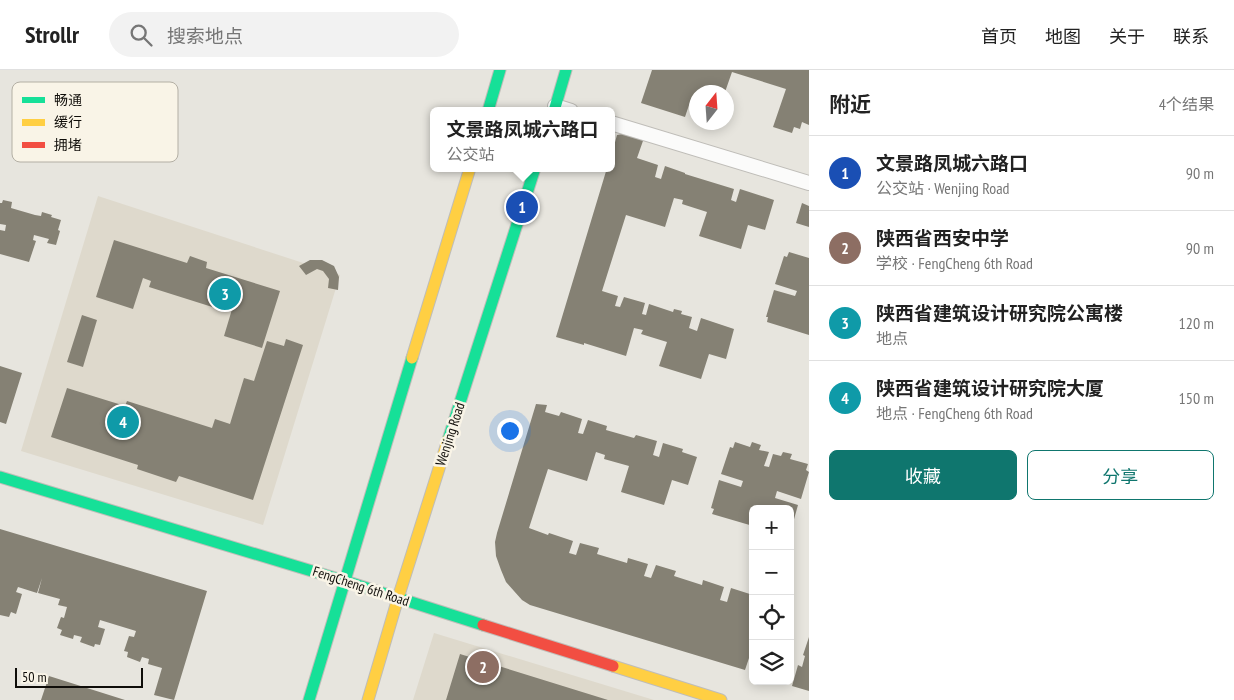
<!DOCTYPE html>
<html lang="zh">
<meta charset="utf-8">
<style>
:root{--surface:#fff;--page:#f2f2f2;--text:#222;--muted:#767676;--line:#e0e0e0;--accent:#0f766e}
body{margin:0;font-family:"PT Sans Narrow","Noto Sans SC",sans-serif;background:var(--page);color:var(--text)}
.controls{position:absolute;right:15px;bottom:15px;display:grid;overflow:hidden;border-radius:8px;box-shadow:0 2px 12px #0003}
.controls button{width:45px;height:45px;display:grid;place-items:center;padding:0;border:0;border-bottom:1px solid var(--line);background:var(--surface);color:var(--text);font:25px sans-serif}
.compass{position:absolute;left:689px;top:15px;width:45px;height:45px;border-radius:50%;background:var(--surface);box-shadow:0 2px 12px #0003;rotate:17deg}
.scale{position:absolute;left:15px;bottom:12px;width:128px;box-sizing:border-box;padding-left:5px;border:2px solid #0f0d09;border-top:0;font-size:14px;line-height:18px;white-space:nowrap;color:#0f0d09;-webkit-text-stroke:4px #f9f4e7;paint-order:stroke}
.you{position:absolute;left:509px;top:360px;width:18px;height:18px;margin:-12px;border:4px solid #fff;border-radius:50%;background:#1a73e8;box-shadow:0 0 0 8px #1a73e833}
.badge{display:grid;place-items:center;width:32px;height:32px;border-radius:50%;background:var(--accent);color:#fff;font-size:16px;font-weight:700}
.pin{position:absolute;translate:-50% -50%;border:2px solid #fff;box-shadow:0 1px 5px #0006}
.popup{position:absolute;left:430px;top:37px;width:185px;height:65px;box-sizing:border-box;display:grid;place-content:center;border-radius:8px;background:var(--surface);filter:drop-shadow(0 1px 4px #0005);font-size:16px;white-space:nowrap;color:var(--muted)}
.popup b{font-size:19px;color:var(--text)}
.popup::after{content:'';position:absolute;left:50%;top:100%;margin-left:-10px;border:10px solid transparent;border-top-color:var(--surface)}
.list{margin:0;padding:0;list-style:none}
h2{display:flex;justify-content:space-between;align-items:center;height:65px;margin:0;padding:0 20px;font-size:21px}
h2 small{font-size:16px;font-weight:400;color:var(--muted)}
.list li{display:grid;grid-template-columns:32px 1fr auto;gap:15px;align-items:center;box-sizing:border-box;height:75px;padding:0 20px;border-top:1px solid var(--line)}
.list b{display:block;font-size:19px;white-space:nowrap}
.list p{margin:0;font-size:16px;white-space:nowrap;color:var(--muted)}
.list em{font-size:16px;font-style:normal;color:var(--muted)}
.actions{display:flex;gap:10px;padding:15px 20px}
.actions a{flex:1;padding:11px 0;border:1px solid var(--accent);border-radius:8px;text-align:center;font-size:18px;color:var(--accent)}
.actions .main{background:var(--accent);color:#fff}
.icon{flex:none;width:28px;height:28px;fill:none;stroke:currentColor;stroke-width:2;stroke-linecap:round;stroke-linejoin:round}
.map{position:relative;flex:none;width:809px;height:630px;overflow:hidden}
header{display:flex;align-items:center;gap:30px;box-sizing:border-box;height:70px;padding:0 25px;background:var(--surface);border-bottom:1px solid var(--line)}
header strong{font-size:24px}
nav{display:flex;gap:28px;margin-inline-start:auto;font-size:18px}
.search{width:350px;height:45px;background:var(--page);display:flex;align-items:center;gap:12px;box-sizing:border-box;padding:0 18px;border-radius:28px;color:var(--muted);font-size:19px}
main{display:flex}
aside{flex:1;background:var(--surface)}
.map>svg:first-child{display:block}
.built{fill:#ded9cc}
.building{fill:#858174}
.lines{fill:none;stroke-linecap:round;stroke-linejoin:round}
.street-casing{stroke:#bfbdb8;stroke-width:16}
.fast-casing{stroke:#bfbdb8;stroke-width:13}
.slow-casing{stroke:#bfbdb8;stroke-width:13}
.jam-casing{stroke:#bfbdb8;stroke-width:13}
.street{stroke:#fbfbfa;stroke-width:14}
.fast{stroke:#16e098;stroke-width:11}
.slow{stroke:#ffcf43;stroke-width:11}
.jam{stroke:#f24e42;stroke-width:11}
.labels{text-anchor:middle;dominant-baseline:central;stroke-width:5;stroke-linejoin:round;paint-order:stroke}
.street-label{font-size:14px;fill:#0f0d09;stroke:#f9f4e7}
.key{fill:#f9f4e7;stroke:#b3afa4;stroke-width:1}
.key-label{font-size:14px;fill:#0f0d09}
</style>
<header>
<strong>Strollr</strong>
<div class="search"><svg class="icon" aria-label="search" viewBox="0 0 24 24"><circle cx="10" cy="10" r="6"/><path d="M15 15l6 6"/></svg>搜索地点</div>
<nav><a>首页</a><a>地图</a><a>关于</a><a>联系</a></nav>
</header>
<main>
<div class="map">
<svg width="809" height="630" viewBox="0 0 809 630">
<rect width="100%" height="100%" fill="#e7e5de"/>
<path class="built" d="M98,126L340,205L263,455L21,381Z
M434,563L654,630H413Z"/>
<path class="building" d="M652,0H809V55L802,52L800,59L794,57L792,63L773,57L786,19L732,2L725,22H696V34L690,32L685,47L641,33Z
M627,63L644,68L637,88L658,95L655,107L661,109L665,96L685,103V104L734,119L731,130L736,132L740,119L774,130L765,160L748,155L741,179L699,166L707,142L682,134L683,130L674,128L665,157L626,145L602,221L618,226L615,236L620,237L624,227L645,233L642,244L646,245L649,234L673,242L674,239L682,241L681,244L692,247L689,258L697,261L701,248L734,259L726,289L709,284L701,309L659,296L667,272L641,264L643,260L634,258L626,286L584,273V275L556,267L607,98H611V87L617,65Z
M3,130L12,132L11,138L35,145L41,146L42,142L52,145L51,147L61,150L58,160L60,161L56,175L47,173L49,169L34,165L33,170L36,171L29,192L0,184V160L5,161L6,155L0,154V133H2Z
M802,133L809,136V157L796,153Z
M114,170L187,193L190,186L207,192L206,198L280,221L262,278L224,266L233,236L227,234L225,241L149,217L151,211L143,208L133,239L96,227Z
M789,182L809,188V265L767,252L768,247H766L774,220L795,226L797,221L775,214L784,186L787,187Z
M310,190H322L334,196L339,207L338,220L328,218L329,209L323,201L317,199L306,205L299,196Z
M82,245L97,250L83,297L67,292Z
M286,269L303,275L253,430L179,406L176,412L137,399L138,395L51,367L67,318L125,336L127,331L212,358L215,349L230,354L244,308L254,311L267,271L284,276Z
M0,296L22,303L6,354L0,352Z
M536,334L547,335L545,342L559,346L561,342L582,349L578,363L583,364L588,350L607,356L606,360L634,368L636,365L657,371L653,385L659,387L663,373L683,379L682,382L697,387L688,415L672,410L664,435L621,422L629,396L604,389L605,385L596,382L587,411L548,399L529,458L548,465L549,463L573,471L569,483L576,485L580,473L599,478L597,484L627,493L628,488L648,494L644,506L651,508L656,495L676,501L674,506L702,515L703,510L724,517L720,530L727,532L731,518L753,525V576L745,600L530,535L522,530L506,512L501,500L496,486L495,472L497,463Z
M735,372L750,377L752,372L761,375L759,380L769,382L764,396L769,397L773,384L781,386L783,382L792,384L790,389L808,394L806,400L809,402L801,429L777,421L775,428L798,435L791,460L790,439H753V456L712,444L714,439L711,438L719,410L741,417L743,411L721,404L730,377L733,378Z
M0,459L207,521L174,630L154,625L162,598L148,594L149,589L142,587L140,592L127,587L128,582L124,581L129,566L134,567L136,561L100,550L98,557L105,559L100,575L95,574L94,577L80,572L82,567L74,565L73,569L60,565L62,560L57,558L61,547L64,548L67,537L58,535L60,529L38,523L42,508L37,523L18,517L16,522L22,524L16,544L11,542L9,547L0,545Z
M809,567V621L792,616L798,595L802,597L805,586L803,585Z
M460,584L608,630H446Z
M49,606L125,630H41Z"/>
<g class="lines">
<defs>
<path id="street" d="M555,36L571,41
M611,53L809,113"/>
<path id="fast" d="M488,41L500,0
M554,41L566,0
M448,370L535,98
M0,407L345,511L483,555
M309,630L412,288"/>
<path id="slow" d="M412,288L470,98
M613,596L721,630
M368,630L398,528L448,370"/>
<path id="jam" d="M483,555L613,596"/>
</defs>
<use href="#street" class="street-casing"/>
<use href="#fast" class="fast-casing"/>
<use href="#slow" class="slow-casing"/>
<use href="#jam" class="jam-casing"/>
<use href="#street" class="street"/>
<use href="#fast" class="fast"/>
<use href="#slow" class="slow"/>
<use href="#jam" class="jam"/>
</g>
<g class="labels">
<g class="street-label">
<text transform="translate(450 364) rotate(-72)">Wenjing Road</text>
<text transform="translate(361 516) rotate(18)">FengCheng 6th Road</text>
</g>
</g>
<rect x="12" y="12" width="166" height="80" rx="8" class="key"/>
<rect x="22" y="27" width="23" height="6" fill="#16e098"/>
<rect x="22" y="49" width="23" height="7" fill="#ffcf43"/>
<rect x="22" y="72" width="23" height="6" fill="#f24e42"/>
<g class="key-label">
<text x="54" y="35">畅通</text>
<text x="54" y="57">缓行</text>
<text x="54" y="80">拥堵</text>
</g>
</svg>
<div class="controls">
<button>+</button>
<button>−</button>
<button><svg class="icon" aria-label="locate" viewBox="0 0 24 24"><circle cx="12" cy="12" r="6"/><path d="M12 2v4M12 18v4M2 12h4M18 12h4"/></svg></button>
<button><svg class="icon" aria-label="layers" viewBox="0 0 24 24"><path d="M12 4l9 5-9 5-9-5zM3 14l9 5 9-5"/></svg></button>
</div>
<svg class="compass" viewBox="-18 -18 36 36"><path d="M0-13l5 13h-10z" fill="#e53935"/><path d="M0 13l5-13h-10z" fill="#767676"/></svg>
<div class="scale">50 m</div>
<div class="you"></div>
<div class="pin badge" style="left:522px;top:137px;background:#1a4fb4">1</div>
<div class="popup"><b>文景路凤城六路口</b>公交站</div>
<div class="pin badge" style="left:483px;top:597px;background:#8d6e63">2</div>
<div class="pin badge" style="left:225px;top:224px;background:#0f9aa8">3</div>
<div class="pin badge" style="left:123px;top:352px;background:#0f9aa8">4</div>
</div>
<aside>
<h2>附近<small>4个结果</small></h2>
<ul class="list">
<li><span class="badge" style="background:#1a4fb4">1</span><div><b>文景路凤城六路口</b><p>公交站 · Wenjing Road</p></div><em>90 m</em></li>
<li><span class="badge" style="background:#8d6e63">2</span><div><b>陕西省西安中学</b><p>学校 · FengCheng 6th Road</p></div><em>90 m</em></li>
<li><span class="badge" style="background:#0f9aa8">3</span><div><b>陕西省建筑设计研究院公寓楼</b><p>地点</p></div><em>120 m</em></li>
<li><span class="badge" style="background:#0f9aa8">4</span><div><b>陕西省建筑设计研究院大厦</b><p>地点 · FengCheng 6th Road</p></div><em>150 m</em></li>
</ul>
<div class="actions"><a class="main">收藏</a><a>分享</a></div>
</aside>
</main>
